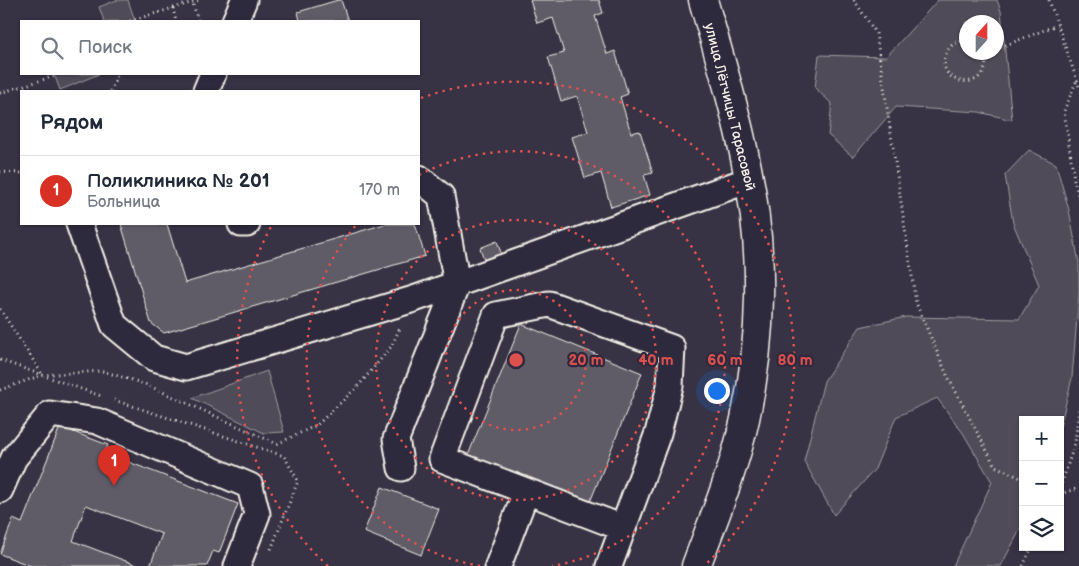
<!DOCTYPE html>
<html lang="ru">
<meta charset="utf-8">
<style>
:root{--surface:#fff;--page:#f6f6f7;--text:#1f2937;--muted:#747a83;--line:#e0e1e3;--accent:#d93025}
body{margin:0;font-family:"Balsamiq Sans",sans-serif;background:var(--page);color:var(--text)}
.controls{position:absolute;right:15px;bottom:15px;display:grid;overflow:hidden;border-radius:0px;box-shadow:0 1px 4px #0004}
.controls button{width:45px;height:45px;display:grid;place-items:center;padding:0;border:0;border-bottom:1px solid var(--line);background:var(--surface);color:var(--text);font:25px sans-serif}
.compass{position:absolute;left:959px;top:15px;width:45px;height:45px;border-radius:50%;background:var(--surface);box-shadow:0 1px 4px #0004;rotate:21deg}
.you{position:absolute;left:716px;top:390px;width:18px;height:18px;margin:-12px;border:4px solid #fff;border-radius:50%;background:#1a73e8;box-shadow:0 0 0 8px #1a73e833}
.badge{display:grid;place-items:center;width:32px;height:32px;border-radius:50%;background:var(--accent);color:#fff;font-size:16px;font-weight:700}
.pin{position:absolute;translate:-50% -41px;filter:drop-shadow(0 1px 2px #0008)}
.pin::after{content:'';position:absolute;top:26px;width:18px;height:15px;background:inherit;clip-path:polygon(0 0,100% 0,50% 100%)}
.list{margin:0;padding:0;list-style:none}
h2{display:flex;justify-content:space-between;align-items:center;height:65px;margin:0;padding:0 20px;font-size:21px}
h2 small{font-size:16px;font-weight:400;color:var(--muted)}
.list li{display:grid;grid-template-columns:32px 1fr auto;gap:15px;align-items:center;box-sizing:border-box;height:70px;padding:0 20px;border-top:1px solid var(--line)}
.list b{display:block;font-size:19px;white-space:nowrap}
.list p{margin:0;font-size:16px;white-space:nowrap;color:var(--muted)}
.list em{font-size:16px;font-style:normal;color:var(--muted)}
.icon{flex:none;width:28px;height:28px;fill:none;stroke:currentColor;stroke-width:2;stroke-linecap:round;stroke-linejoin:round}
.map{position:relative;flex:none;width:1079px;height:566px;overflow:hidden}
.search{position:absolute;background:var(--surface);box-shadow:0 1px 4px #0004;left:20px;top:20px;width:400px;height:55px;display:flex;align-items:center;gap:12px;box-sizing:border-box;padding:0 18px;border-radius:0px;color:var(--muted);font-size:19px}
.panel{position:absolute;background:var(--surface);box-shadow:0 1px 4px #0004;left:20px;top:90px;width:400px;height:135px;border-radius:0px}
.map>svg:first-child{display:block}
.green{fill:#504b59;stroke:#a29ea0;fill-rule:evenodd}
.building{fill:#5f5c67;stroke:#f4f1e8}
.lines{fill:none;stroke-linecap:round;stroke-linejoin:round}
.minor-casing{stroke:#f4f1e8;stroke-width:29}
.major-casing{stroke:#f4f1e8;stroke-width:31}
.path{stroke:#f4f1e8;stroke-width:3;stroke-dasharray:1 4;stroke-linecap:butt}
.minor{stroke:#2f2a3d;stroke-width:25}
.major{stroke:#2f2a3d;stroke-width:28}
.ring{fill:none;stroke:#dc504e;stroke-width:2.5;stroke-dasharray:2.5 5}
.labels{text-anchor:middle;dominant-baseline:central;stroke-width:4.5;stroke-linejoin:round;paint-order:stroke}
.street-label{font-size:14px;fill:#f4f1e8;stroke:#2f2a3d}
.centre{fill:#dc504e;stroke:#2f2a3d;stroke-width:2.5}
.ring-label{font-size:15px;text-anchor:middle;font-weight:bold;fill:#dc504e;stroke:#2f2a3d;stroke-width:4.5;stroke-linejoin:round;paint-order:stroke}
</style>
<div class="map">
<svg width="1079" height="566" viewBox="0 0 1079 566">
<rect width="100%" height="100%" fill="#373244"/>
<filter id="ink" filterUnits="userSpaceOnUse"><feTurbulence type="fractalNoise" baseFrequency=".02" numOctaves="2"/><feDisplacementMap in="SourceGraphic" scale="10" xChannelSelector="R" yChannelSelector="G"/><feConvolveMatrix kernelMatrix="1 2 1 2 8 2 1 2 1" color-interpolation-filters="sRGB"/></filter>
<g filter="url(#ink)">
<path class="green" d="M117,0H128L135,21H104L99,7Z
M938,0H997L1001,11L1012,120L979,112L896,107L853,157L828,135L832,104L815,88L819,55L886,57ZM966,22H996V52H966Z
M54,74H99L60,90Z
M1029,150L1056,164L1069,210L1079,263V293L1072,378L1060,427V420H1023V524L1001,566H953L992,482L963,433L937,398L896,417L875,469L834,515L804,461L824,381L860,327L906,317L1019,319L1039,285L1013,223L1005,175Z
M267,371L284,432L264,433L192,398Z"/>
<path class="building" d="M338,0H341L348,21H300L298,12Z
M530,0H599L603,13L595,16L607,54L615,51L628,94L620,97L631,133L640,131L653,173L644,175L650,195L611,207L601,173L585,178L572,137L588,132L577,96L561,101L548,57L564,53L553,18L537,23Z
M121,224H167L185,283L385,224H415L425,256L164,333L151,323Z
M497,241L502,256L485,262L480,248Z
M521,324L642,373L588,507L467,458Z
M60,427L108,445L105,453L238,504L219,553L213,551L207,566H150L162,534L86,505L73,541L139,566H31L0,554L13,519L22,523Z
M382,487L439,509L421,555L364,532Z"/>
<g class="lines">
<defs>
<path id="minor" d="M235,21L244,0
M206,91L213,74
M79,224L114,325L154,358L186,367L414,299L749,180
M241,224H247
M401,468L396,439L457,284L441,196L419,178
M0,490L14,458L50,414L97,421L250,486L257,514L237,566
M498,566L526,492
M609,566L658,433L670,386L672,348L549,304L496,315L442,459L623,528"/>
<path id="major" d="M696,566C714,518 734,470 745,419C763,337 764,250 747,168C736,111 719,55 703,0"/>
</defs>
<use href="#minor" class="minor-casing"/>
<use href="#major" class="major-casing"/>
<path class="path" d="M192,0L198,21
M854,0L876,33L916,303L947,375L995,466L1023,479
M1049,0L1079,86
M173,8L176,21
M130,21L200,0
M966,40C956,42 950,44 946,54C933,86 994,96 985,52
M996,49L1057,25
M1076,82L1064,111L1074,179L1079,199
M110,91L118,74
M0,93L55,76
M0,172L21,173
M0,309L42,374
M0,360L101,396
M0,390L42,375L102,371L145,384L277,444L317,425L360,384L391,347L400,328
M114,400L284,456L298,481L270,552
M1060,488L1075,443L1079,409
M1060,494L1079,488
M1023,566L1032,547"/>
<use href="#minor" class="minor"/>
<use href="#major" class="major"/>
</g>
</g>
<g class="ring">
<circle cx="516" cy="360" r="70"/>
<circle cx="516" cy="360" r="140"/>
<path d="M480 566A209 209 0 0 1 357 224M419 175A209 209 0 1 1 552 566"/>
<path d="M328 566A279 279 0 0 1 272 225M421 98A279 279 0 0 1 704 566"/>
</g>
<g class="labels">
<g class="street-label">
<text transform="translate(730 107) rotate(76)">улица Лётчицы Тарасовой</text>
</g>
</g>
<circle cx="516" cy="360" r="8" class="centre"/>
<g class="ring-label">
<text x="586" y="365">20 m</text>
<text x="656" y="365">40 m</text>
<text x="725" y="365">60 m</text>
<text x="795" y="365">80 m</text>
</g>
</svg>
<div class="controls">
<button>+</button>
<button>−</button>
<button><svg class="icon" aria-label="layers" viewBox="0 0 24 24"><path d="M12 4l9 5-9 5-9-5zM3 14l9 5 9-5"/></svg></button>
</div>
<svg class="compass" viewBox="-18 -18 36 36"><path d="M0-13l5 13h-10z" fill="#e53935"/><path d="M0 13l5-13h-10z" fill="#747a83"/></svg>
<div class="you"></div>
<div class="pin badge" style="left:114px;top:486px">1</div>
<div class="search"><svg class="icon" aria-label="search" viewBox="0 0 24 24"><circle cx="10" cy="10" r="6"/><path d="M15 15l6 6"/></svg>Поиск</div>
<section class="panel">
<h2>Рядом<small></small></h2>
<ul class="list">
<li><span class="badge">1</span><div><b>Поликлиника № 201</b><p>Больница</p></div><em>170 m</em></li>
</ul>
</section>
</div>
